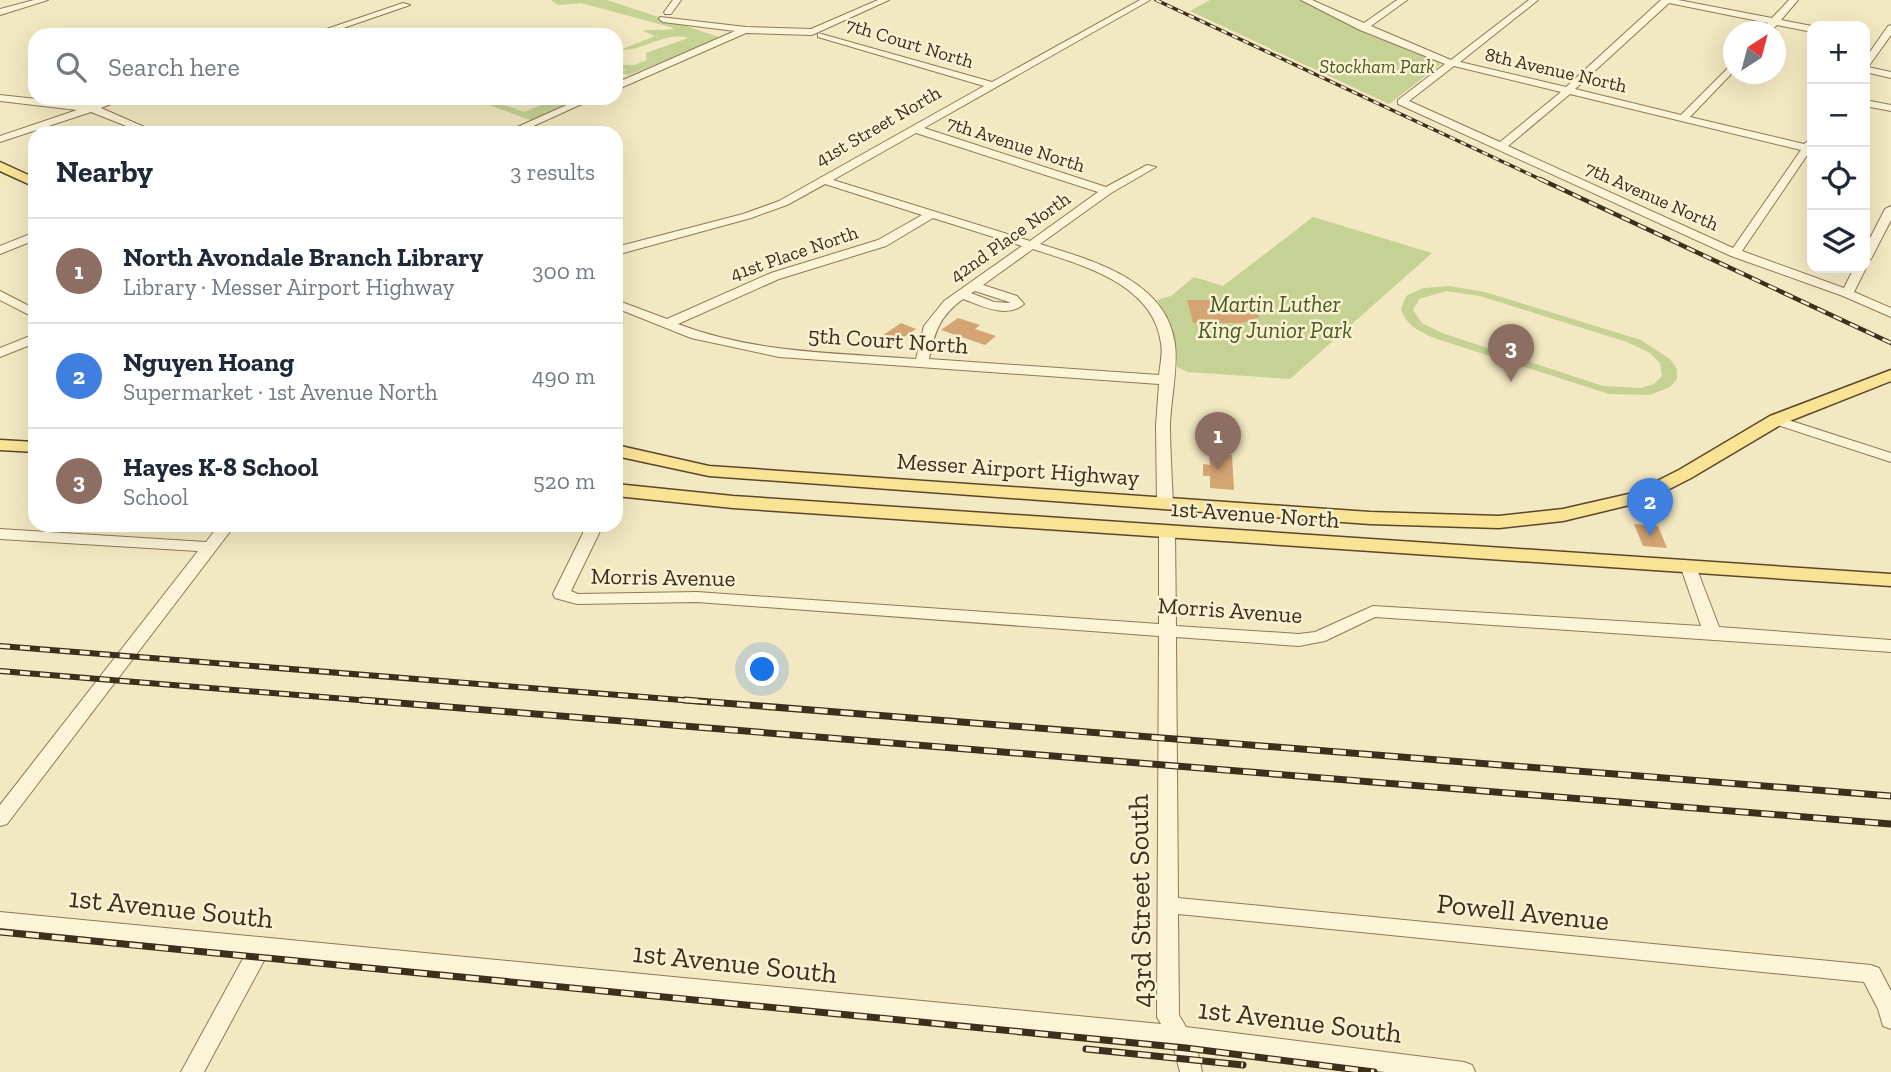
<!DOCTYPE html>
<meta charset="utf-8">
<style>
:root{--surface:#fff;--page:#f2f2f3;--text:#1f2937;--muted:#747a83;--line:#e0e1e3;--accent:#d93025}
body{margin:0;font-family:"Zilla Slab",serif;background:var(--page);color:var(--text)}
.controls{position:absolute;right:21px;top:21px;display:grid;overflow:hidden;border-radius:14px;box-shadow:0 7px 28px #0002}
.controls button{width:63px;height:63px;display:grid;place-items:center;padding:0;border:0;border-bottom:2px solid var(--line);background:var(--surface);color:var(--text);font:35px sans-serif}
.compass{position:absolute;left:1723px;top:21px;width:63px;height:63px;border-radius:50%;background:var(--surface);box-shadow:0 7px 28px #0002;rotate:36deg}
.you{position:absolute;left:763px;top:670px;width:24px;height:24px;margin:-18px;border:5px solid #fff;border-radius:50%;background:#1a73e8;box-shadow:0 0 0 10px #1a73e833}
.badge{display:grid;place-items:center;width:46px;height:46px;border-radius:50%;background:var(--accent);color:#fff;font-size:23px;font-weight:700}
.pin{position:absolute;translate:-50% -58px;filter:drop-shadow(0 2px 4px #0008)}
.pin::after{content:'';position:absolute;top:37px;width:24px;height:21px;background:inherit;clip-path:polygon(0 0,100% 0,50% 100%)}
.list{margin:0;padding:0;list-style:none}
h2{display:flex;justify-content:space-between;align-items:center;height:91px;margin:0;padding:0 28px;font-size:30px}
h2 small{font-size:23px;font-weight:400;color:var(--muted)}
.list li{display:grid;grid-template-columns:46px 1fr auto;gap:21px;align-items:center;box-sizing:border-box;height:105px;padding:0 28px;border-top:2px solid var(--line)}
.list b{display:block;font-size:26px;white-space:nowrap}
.list p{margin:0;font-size:23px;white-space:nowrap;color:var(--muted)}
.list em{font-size:23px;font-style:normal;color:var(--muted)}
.icon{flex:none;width:38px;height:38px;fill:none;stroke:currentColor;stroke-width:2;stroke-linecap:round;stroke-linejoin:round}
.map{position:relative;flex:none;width:1891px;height:1072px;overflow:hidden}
.search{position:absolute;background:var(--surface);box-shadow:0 7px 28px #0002;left:28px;top:28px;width:595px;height:77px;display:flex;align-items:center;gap:18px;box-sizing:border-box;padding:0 24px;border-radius:21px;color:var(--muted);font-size:26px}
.panel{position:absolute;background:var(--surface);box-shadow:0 7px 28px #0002;left:28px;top:126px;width:595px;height:406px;border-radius:21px}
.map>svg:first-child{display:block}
.green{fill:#c5d294;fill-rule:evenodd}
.building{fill:#d4a473}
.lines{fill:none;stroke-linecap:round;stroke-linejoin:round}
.minor-casing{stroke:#8e7957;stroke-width:2}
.major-casing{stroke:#5b462b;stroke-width:3}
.minor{fill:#fcf4d6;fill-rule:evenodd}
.major{fill:#f9e395;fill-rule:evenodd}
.rail-far3-casing{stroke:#3c2f1c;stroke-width:3.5}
.rail-far2-casing{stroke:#3c2f1c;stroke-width:4.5}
.rail-far1-casing{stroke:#3c2f1c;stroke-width:6}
.rail-casing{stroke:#3c2f1c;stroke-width:7}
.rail-far3{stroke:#f9f1d2;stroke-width:2;stroke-dasharray:6;stroke-linecap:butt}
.rail-far2{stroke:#f9f1d2;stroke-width:2.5;stroke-dasharray:9;stroke-linecap:butt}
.rail-far1{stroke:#f9f1d2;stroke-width:3.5;stroke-dasharray:10;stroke-linecap:butt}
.rail{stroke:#f9f1d2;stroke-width:4.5;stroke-dasharray:13;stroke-linecap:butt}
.labels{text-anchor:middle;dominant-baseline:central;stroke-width:5;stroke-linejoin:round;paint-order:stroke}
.far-street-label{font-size:19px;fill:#3c2f1c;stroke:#f9f1d2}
.far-park-label{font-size:19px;font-style:italic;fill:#475b21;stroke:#f9f1d2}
.park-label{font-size:23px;font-style:italic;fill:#475b21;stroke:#f9f1d2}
.street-label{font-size:23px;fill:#3c2f1c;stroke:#f9f1d2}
.near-street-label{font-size:28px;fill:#3c2f1c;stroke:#f9f1d2}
</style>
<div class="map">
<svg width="1891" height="1072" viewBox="0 0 1891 1072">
<rect width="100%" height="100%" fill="#f2e8c1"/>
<path class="green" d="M551,0H607L722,38L629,75L622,73L626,69L616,70V65H635L647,60L646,53L688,38C666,31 645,50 622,50H620L655,36L643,31C653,28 666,32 674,28L581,3L558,5Z
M1210,0H1300L1441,64L1389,104L1190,11Z
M470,98H485L524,112L558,98H581L530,120Z
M1313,217L1432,253L1290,379L1188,372L1177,367L1173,328L1157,300L1171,296L1194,277L1223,286Z
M1449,286L1485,292L1641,340L1670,359L1677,369V379L1670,387L1650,395L1609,394L1437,339C1422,333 1406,326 1401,309L1406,296L1423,288ZM1446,291L1480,296L1627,342L1650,353L1660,363L1662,376L1654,384L1641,388L1603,386L1442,333L1422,323L1413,310L1419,299Z"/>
<path class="building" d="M1187,300H1254L1259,317L1242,323H1193Z
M958,318L980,325L975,329L996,336L985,345L941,330Z
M901,323L916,329L891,346L876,340Z
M1209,453L1232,455L1234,490L1210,488V476H1203V464L1210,465Z
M1634,524L1658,526L1667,548L1643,546Z"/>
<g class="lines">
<defs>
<path id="minor" d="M34,0H48L0,15V9Z
M673,0H681L671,14H665L664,12Z
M878,0H889L812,35L746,33L616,90V83L735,31L663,22L659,19L660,17L746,27L811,29Z
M1140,0H1150L924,128L1106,187L1147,165L1156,167L1111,193L1040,244C1091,260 1167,280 1175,344C1178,369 1171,398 1170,424C1170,451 1172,478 1173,505L1170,508H1160L1157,505L1156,425L1159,384L779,357L691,338L616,308V300L667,319L771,273L878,240L922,215L825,184L787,205L751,218L616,255V247L743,214L779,201L984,86L818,37V33L992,82ZM916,133L1098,192L1030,241L833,180ZM933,218L1022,246L944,301L924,326L916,359C836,353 754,353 678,324L779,279L886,246ZM1033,249C1081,265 1153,283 1161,343C1163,353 1160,365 1159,375L929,359C935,331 939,317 963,299C982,306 1007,319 1024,304L1017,296L983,285ZM975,291L1009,302L1010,303L994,302L971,293Z
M1301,0H1312L1364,23L1397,0H1407L1371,26L1451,60L1529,0H1538L1460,62L1566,87L1661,0H1678L1772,18L1789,0H1798L1781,20L1812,26V32L1777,25L1770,32H1761L1768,23L1669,3L1575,89L1681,115L1734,62V71L1690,117L1804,144L1812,138V148L1742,251L1844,288L1854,268L1865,266L1866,268L1854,292L1891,308V317L1843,296L1731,256L1398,104V100L1445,64L1360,30ZM1454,66L1561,92L1500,142L1409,101ZM1570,94L1801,150L1733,248L1508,146Z
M403,3L410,5L323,35H309Z
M1891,25V35L1868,67L1891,72V78L1865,72V59L1888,26Z
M0,95L91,105L111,98H126L101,108L158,133H144L91,112L0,142V136L77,110L0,101Z
M582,98H595L518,133H504Z
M1865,100L1891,105V111L1865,106Z
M1891,206V220L1871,259L1865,263V248L1885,209Z
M35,232V240L0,254V246Z
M0,291L35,309V318L0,300Z
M35,334V343L0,357V348Z
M1776,416L1891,453V462L1771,423L1769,420Z
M219,525H235L7,824L0,826V805L198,551L0,539V529L206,542Z
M587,525H603L571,591L578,594L697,592L1159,624V532L1167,527L1175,532L1176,626L1299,634L1315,632L1373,606L1701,626L1681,568L1689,563L1695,564L1719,627L1891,640V652L1375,617L1325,641L1299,646L1176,637L1178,898L1871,965L1879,968L1891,991V1029L1883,1026L1878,1009L1864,982L1178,914L1179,1015L1186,1027L1464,1062L1472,1065L1475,1072H1385L1197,1048L1202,1072H1180L1173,1045L267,955L204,1072H181L246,953L0,928V912L1161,1024L1157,1017L1159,636L697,602L577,604L555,598L553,594Z"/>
<path id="major" d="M0,162L35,178V187L0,171Z
M1891,370V381L1782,424L1691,478L1646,501L1563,521L1499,528L1370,524L709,476L616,456V445L709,466L1370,512L1499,516L1563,509L1633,493L1679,470L1770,416Z
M0,440L35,442V452L0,450Z
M616,484L733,496L1891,574V586L733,508L616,496Z"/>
</defs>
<use href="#minor" class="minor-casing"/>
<use href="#major" class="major-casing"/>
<use href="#minor" class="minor"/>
<use href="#major" class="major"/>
<defs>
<path id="rail-far3" d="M1156,0L1544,181"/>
<path id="rail-far2" d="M1540,179L1891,343"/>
<path id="rail-far1" d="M0,646L707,702
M0,671L384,702"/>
<path id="rail" d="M362,700L1891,824
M685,700L1891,796
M0,932L1186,1048L1374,1072
M1086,1049L1243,1065"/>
</defs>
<use href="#rail-far3" class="rail-far3-casing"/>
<use href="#rail-far2" class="rail-far2-casing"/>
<use href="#rail-far1" class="rail-far1-casing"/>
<use href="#rail" class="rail-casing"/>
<use href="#rail-far3" class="rail-far3"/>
<use href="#rail-far2" class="rail-far2"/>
<use href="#rail-far1" class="rail-far1"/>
<use href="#rail" class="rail"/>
</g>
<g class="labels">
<g class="far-street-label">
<text transform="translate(910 43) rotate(17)">7th Court North</text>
<text transform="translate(1556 70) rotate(13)">8th Avenue North</text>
<text transform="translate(878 126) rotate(-30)">41st Street North</text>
<text transform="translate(1016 144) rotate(18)">7th Avenue North</text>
<text transform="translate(1652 196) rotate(24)">7th Avenue North</text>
<text transform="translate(1010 237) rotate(-35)">42nd Place North</text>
<text transform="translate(794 253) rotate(-19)">41st Place North</text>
</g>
<g class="far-park-label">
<text x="1377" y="66">Stockham Park</text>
</g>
<g class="park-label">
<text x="1275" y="304">Martin Luther<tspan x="1275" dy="26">King Junior Park</tspan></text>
</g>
<g class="street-label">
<text transform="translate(888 340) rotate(4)">5th Court North</text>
<text transform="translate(1018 469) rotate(4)">Messer Airport Highway</text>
<text transform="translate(1255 514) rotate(4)">1st Avenue North</text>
<text transform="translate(663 577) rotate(1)">Morris Avenue</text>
<text transform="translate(1230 610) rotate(4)">Morris Avenue</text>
</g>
<g class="near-street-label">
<text transform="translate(1140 901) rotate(-91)">43rd Street South</text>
<text transform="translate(171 908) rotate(6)">1st Avenue South</text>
<text transform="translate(1523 912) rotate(6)">Powell Avenue</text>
<text transform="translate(735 963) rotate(6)">1st Avenue South</text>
<text transform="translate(1300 1021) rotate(7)">1st Avenue South</text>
</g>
</g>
</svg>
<div class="controls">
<button>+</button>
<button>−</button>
<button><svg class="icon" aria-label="locate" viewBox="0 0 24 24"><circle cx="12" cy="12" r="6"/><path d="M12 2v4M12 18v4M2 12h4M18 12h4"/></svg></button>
<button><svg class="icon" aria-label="layers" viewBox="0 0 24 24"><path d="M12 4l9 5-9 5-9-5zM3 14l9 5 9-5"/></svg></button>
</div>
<svg class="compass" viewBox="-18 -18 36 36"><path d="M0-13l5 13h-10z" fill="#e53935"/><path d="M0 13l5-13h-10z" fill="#747a83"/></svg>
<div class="you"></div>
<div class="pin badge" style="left:1218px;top:470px;background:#8d6e63">1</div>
<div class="pin badge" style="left:1650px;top:536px;background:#3f7fe0">2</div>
<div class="pin badge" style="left:1511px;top:382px;background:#8d6e63">3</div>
<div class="search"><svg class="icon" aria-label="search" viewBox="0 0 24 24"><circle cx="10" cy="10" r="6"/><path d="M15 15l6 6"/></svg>Search here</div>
<section class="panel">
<h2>Nearby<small>3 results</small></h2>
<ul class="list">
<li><span class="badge" style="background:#8d6e63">1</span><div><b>North Avondale Branch Library</b><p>Library · Messer Airport Highway</p></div><em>300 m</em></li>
<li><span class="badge" style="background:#3f7fe0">2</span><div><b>Nguyen Hoang</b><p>Supermarket · 1st Avenue North</p></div><em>490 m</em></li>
<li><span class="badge" style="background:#8d6e63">3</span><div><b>Hayes K-8 School</b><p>School</p></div><em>520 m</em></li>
</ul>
</section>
</div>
